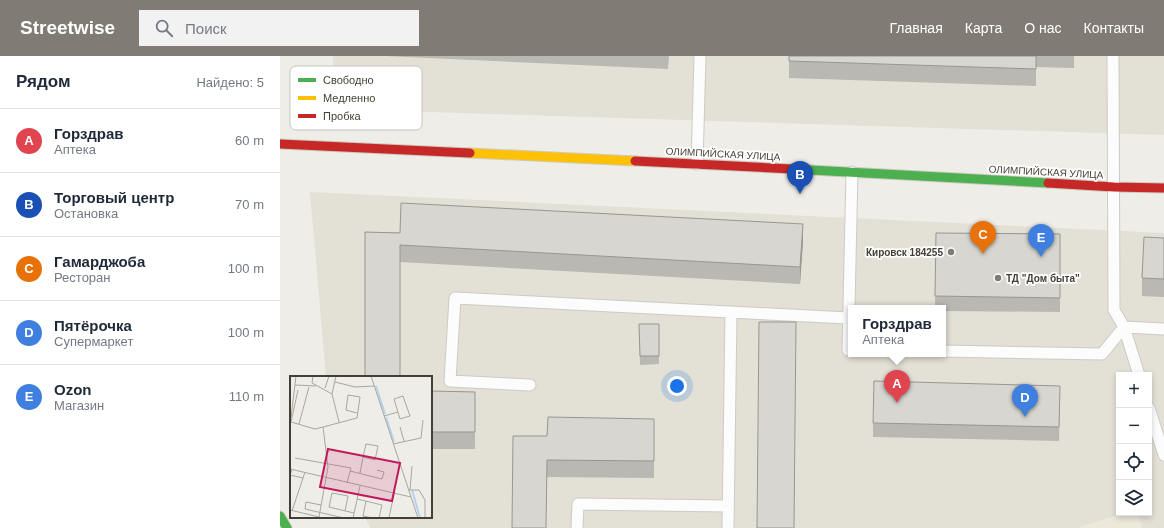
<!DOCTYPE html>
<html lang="ru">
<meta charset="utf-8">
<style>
:root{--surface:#fff;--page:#f2f2f3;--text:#1f2937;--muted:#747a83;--line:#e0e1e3;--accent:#807c73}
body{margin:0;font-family:Arial,sans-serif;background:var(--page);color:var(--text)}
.controls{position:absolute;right:12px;bottom:12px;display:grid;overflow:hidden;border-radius:0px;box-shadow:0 2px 6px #0003}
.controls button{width:36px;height:36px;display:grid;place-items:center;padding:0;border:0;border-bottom:1px solid var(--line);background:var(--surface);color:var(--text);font:20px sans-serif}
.you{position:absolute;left:397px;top:330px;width:14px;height:14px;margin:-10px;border:3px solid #fff;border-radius:50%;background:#1a73e8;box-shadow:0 0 0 6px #1a73e833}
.badge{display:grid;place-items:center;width:26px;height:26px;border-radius:50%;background:var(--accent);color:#fff;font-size:13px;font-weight:700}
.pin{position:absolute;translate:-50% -33px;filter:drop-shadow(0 1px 2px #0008)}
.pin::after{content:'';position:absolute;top:21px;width:14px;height:12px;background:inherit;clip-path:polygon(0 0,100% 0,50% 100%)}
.popup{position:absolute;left:568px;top:249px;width:98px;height:52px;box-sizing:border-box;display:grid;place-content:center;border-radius:0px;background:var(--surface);filter:drop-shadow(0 1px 3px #0005);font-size:13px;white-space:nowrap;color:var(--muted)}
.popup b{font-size:15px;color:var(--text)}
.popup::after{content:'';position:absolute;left:50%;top:100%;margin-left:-8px;border:8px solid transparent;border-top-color:var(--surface)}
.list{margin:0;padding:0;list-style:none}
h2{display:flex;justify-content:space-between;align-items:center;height:52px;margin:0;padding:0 16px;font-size:17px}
h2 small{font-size:13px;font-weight:400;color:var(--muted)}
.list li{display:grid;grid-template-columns:26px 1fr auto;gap:12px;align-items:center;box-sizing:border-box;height:64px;padding:0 16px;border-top:1px solid var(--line)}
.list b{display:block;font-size:15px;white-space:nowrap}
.list p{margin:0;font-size:13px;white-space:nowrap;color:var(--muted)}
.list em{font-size:13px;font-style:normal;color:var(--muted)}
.icon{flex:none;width:22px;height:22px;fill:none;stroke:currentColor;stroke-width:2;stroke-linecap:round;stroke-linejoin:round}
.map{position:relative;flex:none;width:884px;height:472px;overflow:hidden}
header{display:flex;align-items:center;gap:24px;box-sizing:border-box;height:56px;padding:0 20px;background:var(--accent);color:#fff}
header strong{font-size:19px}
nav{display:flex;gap:22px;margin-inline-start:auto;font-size:14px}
.search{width:280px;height:36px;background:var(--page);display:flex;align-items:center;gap:10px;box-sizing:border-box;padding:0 14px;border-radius:0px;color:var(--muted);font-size:15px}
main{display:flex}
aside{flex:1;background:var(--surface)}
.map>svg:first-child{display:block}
.residential{fill:#e3e0d5;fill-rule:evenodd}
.education{fill:#ece9da}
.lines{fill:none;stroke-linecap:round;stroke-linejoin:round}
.lane-casing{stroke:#cccbc5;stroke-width:13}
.fast-casing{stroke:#cecbbf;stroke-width:11}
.slow-casing{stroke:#cecbbf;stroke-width:11}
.jam-casing{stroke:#cecbbf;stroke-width:11}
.lane{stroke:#fcfcfc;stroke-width:11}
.fast{stroke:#4caf50;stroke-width:9}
.slow{stroke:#ffc107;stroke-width:9}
.jam{stroke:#c62828;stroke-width:9}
.wall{fill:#bab8b3}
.shaded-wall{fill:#979692}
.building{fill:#d8d6d0;stroke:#979692}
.poi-dot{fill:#807c73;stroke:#fff;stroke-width:1.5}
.labels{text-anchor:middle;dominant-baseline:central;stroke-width:3.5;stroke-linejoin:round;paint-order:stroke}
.street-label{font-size:10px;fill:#443f34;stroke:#fff}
.poi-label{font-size:10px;font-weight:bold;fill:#443f34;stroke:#fff;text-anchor:end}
.inset-river{fill:none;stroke:#b7d2ed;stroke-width:2}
.inset-road{fill:none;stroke:#aaa7a0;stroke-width:1}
.view{fill:#c2185b;fill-opacity:0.15;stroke:#c2185b;stroke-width:2}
.inset-edge{fill:none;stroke:#443f34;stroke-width:2}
.key{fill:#fff;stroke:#c7c5c2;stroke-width:1}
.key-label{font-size:11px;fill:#443f34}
</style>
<header>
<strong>Streetwise</strong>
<div class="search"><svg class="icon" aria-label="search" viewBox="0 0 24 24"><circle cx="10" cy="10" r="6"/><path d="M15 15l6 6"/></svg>Поиск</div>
<nav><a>Главная</a><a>Карта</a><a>О нас</a><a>Контакты</a></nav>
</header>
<main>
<aside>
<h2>Рядом<small>Найдено: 5</small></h2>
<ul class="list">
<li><span class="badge" style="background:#e0444e">A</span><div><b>Горздрав</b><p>Аптека</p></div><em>60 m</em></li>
<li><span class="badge" style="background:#1a4fb4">B</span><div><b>Торговый центр</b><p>Остановка</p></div><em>70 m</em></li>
<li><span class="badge" style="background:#e8710a">C</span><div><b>Гамарджоба</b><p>Ресторан</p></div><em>100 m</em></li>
<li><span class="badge" style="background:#3f7fe0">D</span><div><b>Пятёрочка</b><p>Супермаркет</p></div><em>100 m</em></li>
<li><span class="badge" style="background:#3f7fe0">E</span><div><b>Ozon</b><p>Магазин</p></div><em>110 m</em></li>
</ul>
</aside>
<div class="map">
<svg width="884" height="472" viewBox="0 0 884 472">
<rect width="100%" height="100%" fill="#eeede8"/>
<path class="residential" d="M53,0H884V79L54,53Z
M30,136L884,177V472H90L85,461H151V321H46ZM571,252H663V298H571ZM839,319H869V457H839Z"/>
<path class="education" d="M844,457H858L862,472H797Z"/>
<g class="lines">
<defs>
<path id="lane" d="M833,0L834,254L844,271L859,319
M417,108L420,0
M571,294H568L572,116
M663,295L822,298L844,271L884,273
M250,329L170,325L175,242L568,262
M869,352L884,399
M297,472L298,448L448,450
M448,472L451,256"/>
<path id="fast" d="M512,113L768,127
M0,460L7,472"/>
<path id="slow" d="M190,97L355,105"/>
<path id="jam" d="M0,88L190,97
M355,105L512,113
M768,127L834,131L884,132"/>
</defs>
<use href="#lane" class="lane-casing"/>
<use href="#fast" class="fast-casing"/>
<use href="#slow" class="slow-casing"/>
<use href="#jam" class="jam-casing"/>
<use href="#lane" class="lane"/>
<use href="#fast" class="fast"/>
<use href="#slow" class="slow"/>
<use href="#jam" class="jam"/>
</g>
<path class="wall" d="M105,0H389L388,13Z
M509,0H794V12L756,11V30L509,22Z
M85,176L523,185L520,228L120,206Z
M656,177L780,178V256L663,255V252H655Z
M884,182V241L862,240V222Z
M359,268H379V308L360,309Z
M151,335L195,336V393H151Z
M780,344L779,385L593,381V367Z
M374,363V422L267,421V380Z"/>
<path class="shaded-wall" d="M523,168V185L520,228V211Z"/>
<path class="building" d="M509,0H756V13L509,5Z
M121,147L523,168L520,211L120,189V321H85V176L120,177Z
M656,177L780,178V242L655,240Z
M864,181L884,182V223L862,222Z
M479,266H516L514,472H477Z
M359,268H379V300H360Z
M594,325L780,330L779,371L593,367Z
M151,335L195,336V376H151Z
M268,361L374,363V405L267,404L266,472H232L233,380H267Z"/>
<g class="poi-dot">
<circle cx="671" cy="196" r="4"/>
<circle cx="718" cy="222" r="4"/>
</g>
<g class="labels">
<g class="street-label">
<text transform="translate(443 98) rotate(3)">ОЛИМПИЙСКАЯ УЛИЦА</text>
<text transform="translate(766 116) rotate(3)">ОЛИМПИЙСКАЯ УЛИЦА</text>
</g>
<g class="poi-label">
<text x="663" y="196">Кировск 184255</text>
<text x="726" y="222" text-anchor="start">ТД "Дом быта"</text>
</g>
</g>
<g transform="translate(10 320)">
<rect width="142" height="142" fill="#eeede8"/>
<path class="inset-river" d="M86,10L95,38M96,41L104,66M122,114L130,142"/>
<path class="inset-road" d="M23,0L22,7L42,18L49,46M81,0L128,142M45,6L65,11L84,10M5,9L26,10M35,12L39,0M42,18L46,0M113,20L120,40L110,43L104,23ZM94,40L108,36M9,48L19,11M0,50L6,0M33,51L67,42L70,21L58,19L56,34L67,37M110,51L114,65M103,68L131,62L133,44M5,82L61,92L57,107M0,93L121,121M2,94L0,99L13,102M60,95L92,103L94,96L87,94M70,97L73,81L76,68L88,70L85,84L73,81M118,114H129L135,124V142M120,114L122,90M67,123L92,129L89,142M76,125L73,140L83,142M31,129L16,126L15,133L54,142M0,134L29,141L38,91L33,51L25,53L1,46L8,14M2,135L15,96M55,135L58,120L42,117L39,131L64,137M63,142L70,110M99,142L104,118"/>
<path class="view" d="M38,73L110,87L102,125L30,111Z"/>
<rect width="142" height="142" class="inset-edge"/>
</g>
<rect x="10" y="10" width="132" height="64" rx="6" class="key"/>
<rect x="18" y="22" width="18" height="4" fill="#4caf50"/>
<rect x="18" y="40" width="18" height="4" fill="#ffc107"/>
<rect x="18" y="58" width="18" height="4" fill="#c62828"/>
<g class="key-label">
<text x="43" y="28">Свободно</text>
<text x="43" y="46">Медленно</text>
<text x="43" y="64">Пробка</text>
</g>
</svg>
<div class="controls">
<button>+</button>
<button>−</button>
<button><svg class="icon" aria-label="locate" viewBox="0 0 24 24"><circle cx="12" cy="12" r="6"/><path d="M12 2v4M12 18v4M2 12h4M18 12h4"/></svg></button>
<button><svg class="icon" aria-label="layers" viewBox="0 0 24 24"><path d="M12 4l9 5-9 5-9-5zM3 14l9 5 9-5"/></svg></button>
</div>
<div class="you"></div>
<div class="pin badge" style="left:617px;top:347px;background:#e0444e">A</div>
<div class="popup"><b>Горздрав</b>Аптека</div>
<div class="pin badge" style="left:520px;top:138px;background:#1a4fb4">B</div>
<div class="pin badge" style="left:703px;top:198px;background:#e8710a">C</div>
<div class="pin badge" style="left:745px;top:361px;background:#3f7fe0">D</div>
<div class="pin badge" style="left:761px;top:201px;background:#3f7fe0">E</div>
</div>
</main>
